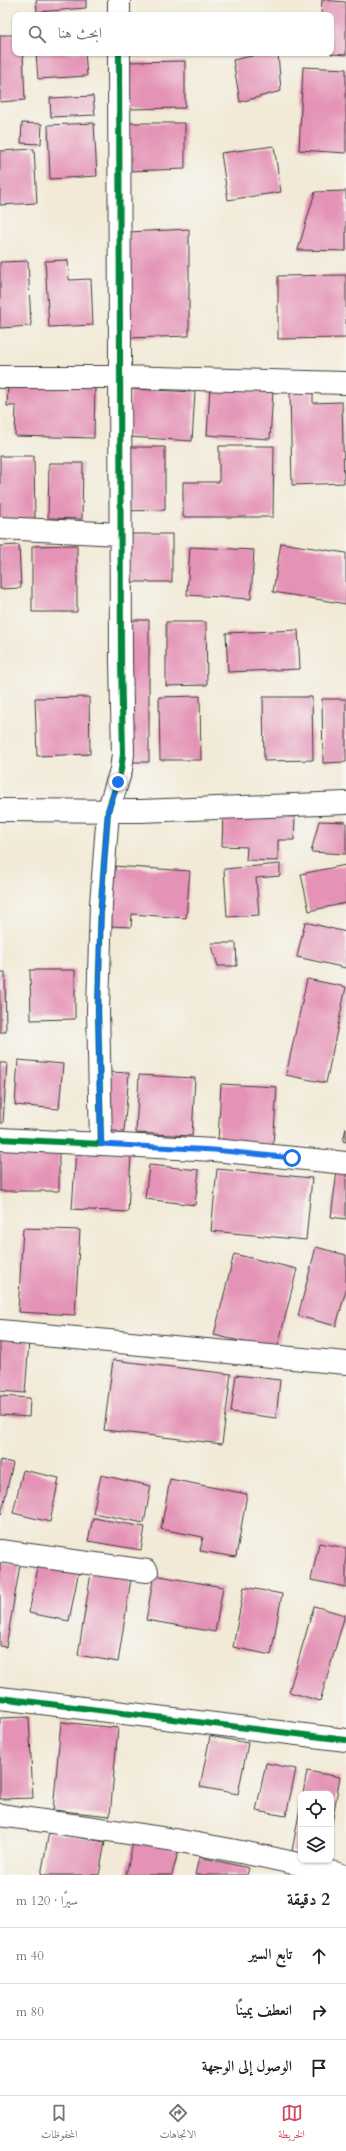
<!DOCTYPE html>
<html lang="ar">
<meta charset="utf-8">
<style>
:root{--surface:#fff;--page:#f2f2f2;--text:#222;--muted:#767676;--line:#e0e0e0;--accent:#d1495b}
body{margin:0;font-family:Cardo,Amiri,serif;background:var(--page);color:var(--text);direction:rtl}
.controls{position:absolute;right:12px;bottom:12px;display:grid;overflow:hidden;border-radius:8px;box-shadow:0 1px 3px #0004}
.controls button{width:36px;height:36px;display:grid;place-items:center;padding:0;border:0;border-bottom:1px solid var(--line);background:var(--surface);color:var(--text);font:20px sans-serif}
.stop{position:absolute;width:12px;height:12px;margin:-9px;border:3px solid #1a73e8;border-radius:50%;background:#fff}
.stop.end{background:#1a73e8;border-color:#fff;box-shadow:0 1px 4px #0008}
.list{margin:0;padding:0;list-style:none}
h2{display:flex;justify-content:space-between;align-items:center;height:52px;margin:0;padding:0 16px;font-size:17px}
h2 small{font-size:13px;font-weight:400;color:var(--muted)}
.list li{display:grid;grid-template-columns:26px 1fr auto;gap:12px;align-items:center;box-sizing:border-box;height:56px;padding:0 16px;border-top:1px solid var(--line)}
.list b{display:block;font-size:15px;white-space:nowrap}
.list em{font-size:13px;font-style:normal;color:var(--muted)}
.icon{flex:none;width:22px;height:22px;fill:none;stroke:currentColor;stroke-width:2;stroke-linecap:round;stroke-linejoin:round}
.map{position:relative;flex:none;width:346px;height:1875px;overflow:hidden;direction:ltr}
.search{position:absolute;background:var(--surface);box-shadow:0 1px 3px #0004;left:12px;right:12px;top:12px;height:44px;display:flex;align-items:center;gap:10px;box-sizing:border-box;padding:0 14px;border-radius:8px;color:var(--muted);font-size:15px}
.sheet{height:220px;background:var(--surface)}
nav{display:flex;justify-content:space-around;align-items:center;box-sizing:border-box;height:56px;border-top:1px solid var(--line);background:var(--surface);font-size:11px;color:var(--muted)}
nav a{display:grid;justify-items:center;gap:2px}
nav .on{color:var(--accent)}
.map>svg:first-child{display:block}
.building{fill:#e492b5}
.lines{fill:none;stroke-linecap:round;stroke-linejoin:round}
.street-casing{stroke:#3c3b38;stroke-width:24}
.street{stroke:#fff;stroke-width:22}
.cycleway-casing{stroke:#f6f6f2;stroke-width:8}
.cycleway{stroke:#00873e;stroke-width:6}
.route{stroke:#1a73e8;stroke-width:5}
</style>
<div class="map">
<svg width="346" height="1875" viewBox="0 0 346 1875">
<rect width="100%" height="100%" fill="#f6f6f2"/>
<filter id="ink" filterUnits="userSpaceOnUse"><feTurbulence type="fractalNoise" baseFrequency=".025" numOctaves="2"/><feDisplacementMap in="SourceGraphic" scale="8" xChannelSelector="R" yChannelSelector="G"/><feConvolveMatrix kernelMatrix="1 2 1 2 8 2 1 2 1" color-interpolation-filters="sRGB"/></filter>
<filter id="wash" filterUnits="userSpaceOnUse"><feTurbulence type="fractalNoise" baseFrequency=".012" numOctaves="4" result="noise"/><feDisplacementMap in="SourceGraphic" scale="16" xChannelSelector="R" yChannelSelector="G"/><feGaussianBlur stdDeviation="0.9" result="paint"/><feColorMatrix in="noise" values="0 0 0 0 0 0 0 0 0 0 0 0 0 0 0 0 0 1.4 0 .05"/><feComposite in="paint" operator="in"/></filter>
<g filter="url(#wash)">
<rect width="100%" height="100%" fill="#f2ead7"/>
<g id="blocks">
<path class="building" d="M36,0H86V8L37,12Z
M322,0L346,2V55L331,54V15H321Z
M0,35H15V53H23L25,100L0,102Z
M36,53H85L87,76L38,79Z
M265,53H278L281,91L240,102L233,60Z
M185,61V108L128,109L127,62Z
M303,67L346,69V153L299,150Z
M93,96L95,115L51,117L50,98Z
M22,123L42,124L41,144L21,143Z
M94,123L97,176L50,179L48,125Z
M127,123H185V169L128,171Z
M274,146L281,192L228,200L221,153Z
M34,149L37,203L0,205V151Z
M346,191V251L298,250L315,192Z
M189,229V336L128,338V232Z
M68,260L69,280L91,279L93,325L49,327L45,261Z
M28,261L31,326L0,328V262Z
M346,275V338L278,339V276Z
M8,384L95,386L94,438L15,436L16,406H7Z
M210,387L273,391L270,439L207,435Z
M131,389L195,392L192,441L128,437Z
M313,389V403L342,402L344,483L292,485L290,390Z
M219,446H274L273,517H183V482H219Z
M124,447H165V510L125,511Z
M0,456H34L35,522H0Z
M49,463H83L82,519L48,518Z
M127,534H172V582H127Z
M281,543L346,553V604L273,592Z
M19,545L21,588L0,589V546Z
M77,545V612H32V546Z
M190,547L254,550L251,599L187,595Z
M126,620H149V762H127Z
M166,622H206L207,685L166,686Z
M298,630L300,669L228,672L226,633Z
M200,696L201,760H160L159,697Z
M89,697L90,754L37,756L35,698Z
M263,697H312L313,760L264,761Z
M322,699H346V762L323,763Z
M223,814L295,817L294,840H278V861L246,860L247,847L222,846Z
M319,821L346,822V854L311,852Z
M280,864V876L256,878L259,915L227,917L224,869Z
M346,865V903L309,911L301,874Z
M113,866L190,871L186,918L132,914L131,927L109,926Z
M305,922L346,932V968L297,957Z
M211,943H236L237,966H218Z
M30,970H75V1019L31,1020Z
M0,972H5L6,1032H0Z
M307,979L346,987L326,1083L286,1075Z
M18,1060L63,1064L59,1109L15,1105Z
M0,1063H7L3,1123H0Z
M110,1072L129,1073L124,1132L104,1130Z
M139,1075L195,1078L192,1136L136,1133Z
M221,1084L277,1087L273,1145L218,1142Z
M346,1128V1142L343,1141Z
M0,1150H59V1191H0Z
M76,1150L131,1153L128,1212L72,1209Z
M149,1165L199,1170L195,1205L145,1199Z
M217,1169L312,1178L306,1240L211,1231Z
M337,1171L346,1173V1219L331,1217Z
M23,1228L80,1230L75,1315L18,1312Z
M316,1247L346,1255V1290L336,1326L298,1316Z
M234,1254L297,1269L277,1350L214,1335Z
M0,1338L29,1341L25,1393L0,1391Z
M113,1360L231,1374L222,1444L104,1430Z
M236,1375L280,1380L276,1418L231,1412Z
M0,1396L30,1398L29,1417L0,1415Z
M0,1460L13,1463L1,1515H0Z
M23,1470L59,1478L50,1522L13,1513Z
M101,1475L151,1486L144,1523L93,1513Z
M170,1479L247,1494L236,1557L200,1551L203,1537L161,1529Z
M93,1518L145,1527L141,1550L88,1541Z
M319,1543L346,1548V1587L311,1580Z
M0,1561L20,1565L6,1647L0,1646Z
M39,1562L79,1570L69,1621L29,1613Z
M91,1573L131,1579L118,1662L78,1655Z
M154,1575L223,1587L215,1632L146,1620Z
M244,1587L282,1594L271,1655L233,1647Z
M314,1606L345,1615L320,1701L289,1692Z
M29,1717L33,1798L0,1799V1718Z
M61,1722L118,1728L110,1816L53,1810Z
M210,1736L248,1743L238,1794L200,1787Z
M266,1763L296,1769L286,1816L256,1811Z
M307,1771L340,1777L332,1823L331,1794H303Z
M300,1808L301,1809V1853L292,1851Z
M49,1832L105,1842L99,1875H41Z
M134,1838L179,1848L172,1875H126Z
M199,1857L249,1868L247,1875H195Z"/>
</g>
</g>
<g filter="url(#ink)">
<use href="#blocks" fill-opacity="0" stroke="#3c3b38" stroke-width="1"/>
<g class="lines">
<defs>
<path id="street" d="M119,0V15
M0,377H120L346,383
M0,528L120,534
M0,810L141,811L346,803
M0,1139L101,1144L98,1010L101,904L108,811L121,770L123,754L121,660L119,53
M101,1144L214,1150L346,1163
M0,1331L346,1363
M0,1551L147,1571
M0,1698L346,1740
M0,1815C115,1831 230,1845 342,1875"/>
</defs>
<use href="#street" class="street-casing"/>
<use href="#street" class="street"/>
<defs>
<path id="cycleway" d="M0,1139L101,1144L98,1010L101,904L108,811L121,770L123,754L121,660L119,53
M0,1698L346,1740"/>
</defs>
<use href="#cycleway" class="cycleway-casing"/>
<use href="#cycleway" class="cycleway"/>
</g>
</g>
<g class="lines" filter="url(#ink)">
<path class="route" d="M118,782L108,811L101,904L98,1010L101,1144L214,1150L292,1158"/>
</g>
</svg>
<div class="controls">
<button><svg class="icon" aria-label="locate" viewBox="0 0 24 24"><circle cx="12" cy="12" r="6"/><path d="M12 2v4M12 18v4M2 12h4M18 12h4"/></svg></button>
<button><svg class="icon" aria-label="layers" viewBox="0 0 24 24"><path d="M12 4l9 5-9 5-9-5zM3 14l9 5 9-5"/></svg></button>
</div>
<div class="stop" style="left:292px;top:1158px"></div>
<div class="stop end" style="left:118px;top:782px"></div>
<div class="search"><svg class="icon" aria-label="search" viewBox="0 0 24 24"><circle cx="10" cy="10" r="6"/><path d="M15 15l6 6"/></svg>ابحث هنا</div>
</div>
<section class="sheet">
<h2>2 دقيقة<small>سيرًا · 120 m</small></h2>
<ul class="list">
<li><svg class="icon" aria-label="ahead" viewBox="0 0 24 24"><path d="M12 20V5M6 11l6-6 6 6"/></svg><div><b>تابع السير</b></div><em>40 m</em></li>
<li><svg class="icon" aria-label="right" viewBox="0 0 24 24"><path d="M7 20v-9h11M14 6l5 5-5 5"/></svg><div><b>انعطف يمينًا</b></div><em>80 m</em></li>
<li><svg class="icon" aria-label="arrive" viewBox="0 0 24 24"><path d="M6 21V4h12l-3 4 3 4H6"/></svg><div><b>الوصول إلى الوجهة</b></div></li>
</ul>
</section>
<nav>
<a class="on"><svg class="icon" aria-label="map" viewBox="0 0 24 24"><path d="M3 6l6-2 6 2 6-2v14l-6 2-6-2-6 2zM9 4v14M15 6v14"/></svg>الخريطة</a>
<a><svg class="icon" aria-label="directions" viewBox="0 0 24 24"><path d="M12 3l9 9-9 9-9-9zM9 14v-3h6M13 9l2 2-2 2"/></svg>الاتجاهات</a>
<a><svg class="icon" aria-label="saved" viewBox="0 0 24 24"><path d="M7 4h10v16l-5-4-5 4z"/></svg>المحفوظات</a>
</nav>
